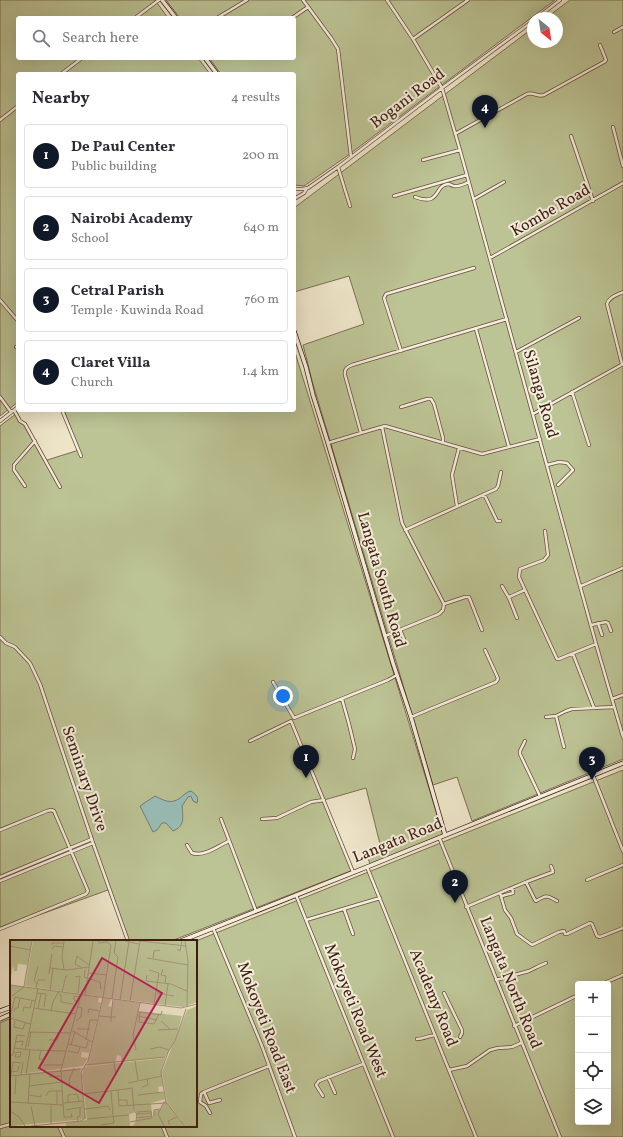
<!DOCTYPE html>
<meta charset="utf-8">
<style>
:root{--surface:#fff;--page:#f7f7f7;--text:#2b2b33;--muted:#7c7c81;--line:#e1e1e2;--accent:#111827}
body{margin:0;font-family:Vollkorn,serif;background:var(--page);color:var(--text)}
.controls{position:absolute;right:12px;bottom:12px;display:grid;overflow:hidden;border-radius:4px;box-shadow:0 4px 16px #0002}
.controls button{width:36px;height:36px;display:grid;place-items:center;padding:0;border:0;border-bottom:1px solid var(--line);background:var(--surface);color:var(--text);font:20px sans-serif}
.compass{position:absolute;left:527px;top:12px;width:36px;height:36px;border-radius:50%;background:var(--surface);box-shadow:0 4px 16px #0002;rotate:150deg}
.you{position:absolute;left:283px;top:696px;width:14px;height:14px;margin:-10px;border:3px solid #fff;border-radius:50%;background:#1a73e8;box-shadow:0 0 0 6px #1a73e833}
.badge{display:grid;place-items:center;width:26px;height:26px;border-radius:50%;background:var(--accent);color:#fff;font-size:13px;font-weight:700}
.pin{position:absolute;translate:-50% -33px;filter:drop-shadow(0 1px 2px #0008)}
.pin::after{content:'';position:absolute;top:21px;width:14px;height:12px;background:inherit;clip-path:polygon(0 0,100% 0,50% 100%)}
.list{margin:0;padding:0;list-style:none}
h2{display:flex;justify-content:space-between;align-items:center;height:52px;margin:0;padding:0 16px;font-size:17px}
h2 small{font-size:13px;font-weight:400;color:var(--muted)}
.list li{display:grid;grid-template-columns:26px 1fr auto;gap:12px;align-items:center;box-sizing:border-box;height:64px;margin:0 8px 8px;padding:0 8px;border:1px solid var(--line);border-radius:4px}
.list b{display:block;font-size:15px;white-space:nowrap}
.list p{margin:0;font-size:13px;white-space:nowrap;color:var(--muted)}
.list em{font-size:13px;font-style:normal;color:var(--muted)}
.icon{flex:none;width:22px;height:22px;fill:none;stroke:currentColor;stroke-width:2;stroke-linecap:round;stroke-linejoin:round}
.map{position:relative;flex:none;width:623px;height:1137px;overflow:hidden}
.search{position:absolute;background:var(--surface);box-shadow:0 4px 16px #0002;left:16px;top:16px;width:280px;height:44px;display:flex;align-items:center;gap:10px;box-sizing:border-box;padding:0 14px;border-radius:4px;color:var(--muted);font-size:15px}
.panel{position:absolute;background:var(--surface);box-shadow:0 4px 16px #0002;left:16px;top:72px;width:280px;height:340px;border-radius:4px}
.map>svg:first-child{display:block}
.green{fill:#bcc394;stroke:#7d6f52;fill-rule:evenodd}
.water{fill:#99bfb9;stroke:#757d75}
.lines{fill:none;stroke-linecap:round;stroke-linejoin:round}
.street-casing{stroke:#6a4e3e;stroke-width:4}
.secondary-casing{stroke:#3e1b0f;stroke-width:5}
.street{stroke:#f4eedc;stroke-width:2.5}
.secondary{stroke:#f4eedc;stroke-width:3.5}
.labels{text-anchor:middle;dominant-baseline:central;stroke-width:4;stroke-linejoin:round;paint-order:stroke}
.street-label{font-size:16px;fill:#3e1b0f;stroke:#f4eedc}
.inset-road{fill:none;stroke:#a8947f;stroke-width:1}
.view{fill:#c2185b;fill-opacity:0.15;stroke:#c2185b;stroke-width:2}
.inset-edge{fill:none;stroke:#3e1b0f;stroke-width:2}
</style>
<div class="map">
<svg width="623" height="1137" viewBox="0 0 623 1137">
<rect width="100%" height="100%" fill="#eee5c9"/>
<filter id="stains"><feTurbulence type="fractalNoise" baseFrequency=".005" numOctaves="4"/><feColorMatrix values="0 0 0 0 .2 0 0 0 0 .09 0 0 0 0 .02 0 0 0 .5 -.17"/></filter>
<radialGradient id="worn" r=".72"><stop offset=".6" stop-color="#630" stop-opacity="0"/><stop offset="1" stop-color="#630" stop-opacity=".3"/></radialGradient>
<path class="green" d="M0,0H155L168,18H18V58H198L210,74H18V402L0,416Z
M166,0H555L347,156L304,186L294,185V74H221L209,58H294V18H180Z
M570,0H623V759L472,821L457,777L433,785L313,384L303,345L364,324L349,276L294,292V208L533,28V42H557V18H546Z
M294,349L443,834L371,865L365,853L381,848L366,788L324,800L353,870L171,941H129L108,890L0,929V426L17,413L44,461L79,450L64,410H294Z
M623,770V1137H0V1023L11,1018V1126H196V941ZM578,984H608V1122H578Z"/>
<path class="water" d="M191,791C196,795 199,796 197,803L193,801L191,796L188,797L182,806C183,818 185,826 173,831L166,823H162L157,830L153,832L140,806L155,796C163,800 171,805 180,798C184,795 186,792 191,791Z"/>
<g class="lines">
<defs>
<path id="street" d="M303,0L331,38L338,49L351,157
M387,0L413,39L442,88L460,150L596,644L623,737
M135,18L159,0
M217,18L247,0
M292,18L308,7
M537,18L560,0
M614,32L623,27
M413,39L468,0
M61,74L82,58
M0,120L18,106
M613,127L623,166
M455,134L527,94C533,92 538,97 544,95L604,62L606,60L600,45
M571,136L593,201
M423,160L460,150
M338,167L350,206
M294,189H302L308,188L338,167L442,88L533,21
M394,196L467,175
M415,197C441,207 434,185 448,184C451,184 450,185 454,186C459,187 464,184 469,182
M294,199L304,193L307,188
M474,199L504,182
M490,258L623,183
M0,300L18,321
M476,329L509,447
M16,347L18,348
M401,351L384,298L386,294L474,268
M516,352L579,318
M622,364L607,304C609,297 617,295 623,292
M572,392L589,445
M0,397L11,412
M401,407L427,399H431L434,404L443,438V443
M14,410L20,421L25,424L60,487
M62,410L81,456
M533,414L623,364
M0,421L18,407
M382,427L402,523L444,604L443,610L439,614L385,636
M361,433L345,375C344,369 347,367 352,365L507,319
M328,443L361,433L385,426L482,454L540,439
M547,465L559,462L567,463L573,470L558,485
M25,486L14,470V465L35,441
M484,494L497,521H500
M457,506L452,475L459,448
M405,530L496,489L498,486L501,472
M545,531L548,555L544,560L520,569L519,577L544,631L557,659H559L596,644
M502,586L509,598L517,618
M581,586L623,568
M509,597L525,590
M444,604L465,597H469L482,630
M598,623L602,635
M591,625L606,622L608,623L611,631
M400,630L404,639V645
M0,637L6,643L15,647L30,663L40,684L93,843L128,941
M573,654L594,708
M273,682L294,718L388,680L397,675
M342,699L349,724L355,749L353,758
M612,699L623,695
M556,716L564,747
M411,717L496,682L498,679L497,676L485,650
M546,717L556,716L566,711L572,709L614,707
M250,741L291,721L353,872
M525,741L520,751V754L540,796
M593,775L623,851
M221,819L256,911
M262,819L277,818L311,802L324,800
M0,830L47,811L51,810L54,811L88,891L86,894L0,929
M439,837L560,1137
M187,845L192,853C204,857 218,846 229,841
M367,867L476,1137
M0,877L92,839
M587,880L623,865
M0,881L93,843
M526,882L553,872V871L551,866
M500,893L505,910L511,918L517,934L532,945L559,932L564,931L565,934H567L590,923L592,924L597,936L600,937L623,928
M296,895L393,1137
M502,896L513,893V892L512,888
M466,907L526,882L535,900L536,901C546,895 547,895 557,901
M344,909L353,934
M306,920L380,898
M213,928L262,1046L295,1137
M496,980L529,971L537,967L546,963
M602,984L623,975
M444,993L462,1030V1033L460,1037
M514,1026L578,995
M417,1039C423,1039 428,1036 435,1035
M449,1070L467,1066L490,1050L498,1048L512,1047L521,1043
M328,1077L335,1093
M204,1092L209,1103L220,1100
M323,1096L316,1085L319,1081L363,1064
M210,1113L206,1106L200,1102L201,1094L204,1092L269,1066
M59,1126L64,1137
M0,1127L11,1124
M163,1127L167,1137"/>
<path id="secondary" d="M162,0L176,18
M205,58L217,74
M294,331L306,367L313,395L328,443L393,663L411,717L445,835
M181,941L367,867L623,763
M0,1011L11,1007
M0,1019L11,1014"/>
</defs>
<use href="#street" class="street-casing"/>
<use href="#secondary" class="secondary-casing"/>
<use href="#street" class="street"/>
<use href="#secondary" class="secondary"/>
</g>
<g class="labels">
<g class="street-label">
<text transform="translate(408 99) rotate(-37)">Bogani Road</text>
<text transform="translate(551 211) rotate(-30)">Kombe Road</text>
<text transform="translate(540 394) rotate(74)">Silanga Road</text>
<text transform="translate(381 580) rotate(74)">Langata South Road</text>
<text transform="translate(84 779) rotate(71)">Seminary Drive</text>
<text transform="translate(398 841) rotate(-22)">Langata Road</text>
<text transform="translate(510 983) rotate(68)">Langata North Road</text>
<text transform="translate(433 998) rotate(68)">Academy Road</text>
<text transform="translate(355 1011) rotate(68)">Mokoyeti Road West</text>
<text transform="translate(266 1028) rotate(69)">Mokoyeti Road East</text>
</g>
</g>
<g transform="translate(10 940)">
<rect width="187" height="187" fill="#eee5c9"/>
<path d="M0,1H22L17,25L3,23H8L7,31H4L3,26L0,42ZM23,1H187V62L173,67L102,58L98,66L102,67L104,59L129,63L128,71L172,76L165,101L155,117L111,122V116L107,115L105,123L77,126L93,58H100L15,46ZM0,45L89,57L88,62L91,63L79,113L72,112L71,117L78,118L73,126L1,135L70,128L76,179L0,186ZM187,66V186H176L157,162L152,132L177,70ZM155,118L151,130L153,146L148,147L149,153H154L155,159L141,163L142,178L144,171L151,169L155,160L175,186H123L128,178L123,166L124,173L119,174L120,186H56V183L77,180L72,135L74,127Z" fill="#bcc394"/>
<path class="inset-road" d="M89,1V3L97,2L101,5L93,58M115,1L129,4M130,1L176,6M175,1L178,21L177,66M42,5V3H53M0,6L20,10M42,9L44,6L53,7M167,9L170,11L172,1M137,18L178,25M143,18L144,11L150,10M40,28L57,30L79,27M72,28L65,24L67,16L79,25M54,29L52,17L54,1M153,29L151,35L156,36L155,43M75,30L74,37L90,42L91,49M139,30L149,33L144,64M78,33L97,35M39,34L42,14M137,35L136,41L161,44L177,51M65,37L70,36L68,54M27,44L24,41L28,26M0,45L171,68L187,64M14,46L22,1M26,48L28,40H35M28,48L19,92L61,93M40,50L43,28M52,52L56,36H58M27,53L36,54L34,67M147,53L164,56M49,54L51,55V62L63,64M75,55L83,1M2,56L14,47M69,57L64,56V60L69,61M102,58L108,17L104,13L106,1M103,59L101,77H106M110,60L119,1M120,61L130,1M155,66L158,44M24,68L66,74M28,69L31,53M41,71L43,62L49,51M4,72L5,68H8L10,58M13,72L14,67L20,68L22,61M78,73L79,69L89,71M149,74L144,84L129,82L130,72L151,75L152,71M88,76L101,77V82M128,76L147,80M0,77L5,57L25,61M0,78L20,84M5,81L4,87L13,89L15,83M66,81L71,77L72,68L67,67M151,81L160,89M67,89H80M61,90L82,102M148,90L168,89M39,100H47L49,93M76,100L80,80H87M5,102L13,101L12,106M58,104L76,108L78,101M61,105L65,91M18,107L21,92M4,108L20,110M125,109L126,110L123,95L130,63M140,109L150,107L159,110M15,110L19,92M31,110L29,119H32M58,111L68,113L70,107M3,113L11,112L10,117H5L6,114M0,115H3L7,95L15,96M125,121L128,140M104,123L106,135M34,125H53M75,125L155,117M1,132L8,131L9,126M16,134L20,110L56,111M11,135L13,122M0,136L72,129M1,136L3,122L11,123M39,137L51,136M118,143L152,136M19,146L52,142M132,147L138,145L137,139M60,148L59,140L64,128M108,150L122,148L124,171L127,174M101,151L103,176M5,154L6,135M73,154L108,150L109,166L156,163M19,155L31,157V154M128,155L154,152M36,156L39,151H52M109,160H117V166M0,162L53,165M154,162L148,174L154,186M53,163L51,130L71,54M58,163V155L67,154L69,161M18,164L20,133M47,165V151M21,166L25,186M75,169L98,166L100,170M56,170L72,167M0,171L9,177L15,186M61,173L62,177H54L53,163L74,161M144,176V170L150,169M127,178L142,176M77,179L119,175M68,181L67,177L70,176V167M126,181L127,174L142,173M120,182L142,178L141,171L127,172M41,184V165M91,185L104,183L103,176M160,185L158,181L167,177M21,186L71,181L75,178L71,132L78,121L93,57M175,186L156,162L151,132L158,112L165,101L176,69"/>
<path class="view" d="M92,18L152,53L89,163L29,128Z"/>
<rect width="187" height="187" class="inset-edge"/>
</g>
<rect width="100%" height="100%" filter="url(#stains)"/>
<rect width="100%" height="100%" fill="url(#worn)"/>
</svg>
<div class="controls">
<button>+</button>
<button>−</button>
<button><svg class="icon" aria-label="locate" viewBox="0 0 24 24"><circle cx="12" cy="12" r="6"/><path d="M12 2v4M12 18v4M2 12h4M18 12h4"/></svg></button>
<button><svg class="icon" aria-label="layers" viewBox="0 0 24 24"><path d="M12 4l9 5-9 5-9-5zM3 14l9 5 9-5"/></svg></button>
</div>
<svg class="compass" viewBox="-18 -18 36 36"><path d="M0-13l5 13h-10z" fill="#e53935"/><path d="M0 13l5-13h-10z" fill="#7c7c81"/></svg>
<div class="you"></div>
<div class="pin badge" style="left:306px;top:778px">1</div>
<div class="pin badge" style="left:455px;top:903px">2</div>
<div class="pin badge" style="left:592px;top:780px">3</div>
<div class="pin badge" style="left:485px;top:128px">4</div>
<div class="search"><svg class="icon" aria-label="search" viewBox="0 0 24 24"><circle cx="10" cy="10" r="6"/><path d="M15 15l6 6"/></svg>Search here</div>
<section class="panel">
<h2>Nearby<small>4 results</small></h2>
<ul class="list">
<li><span class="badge">1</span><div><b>De Paul Center</b><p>Public building</p></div><em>200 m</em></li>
<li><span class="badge">2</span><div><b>Nairobi Academy</b><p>School</p></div><em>640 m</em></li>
<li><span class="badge">3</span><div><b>Cetral Parish</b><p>Temple · Kuwinda Road</p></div><em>760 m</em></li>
<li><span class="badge">4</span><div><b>Claret Villa</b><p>Church</p></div><em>1.4 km</em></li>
</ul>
</section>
</div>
